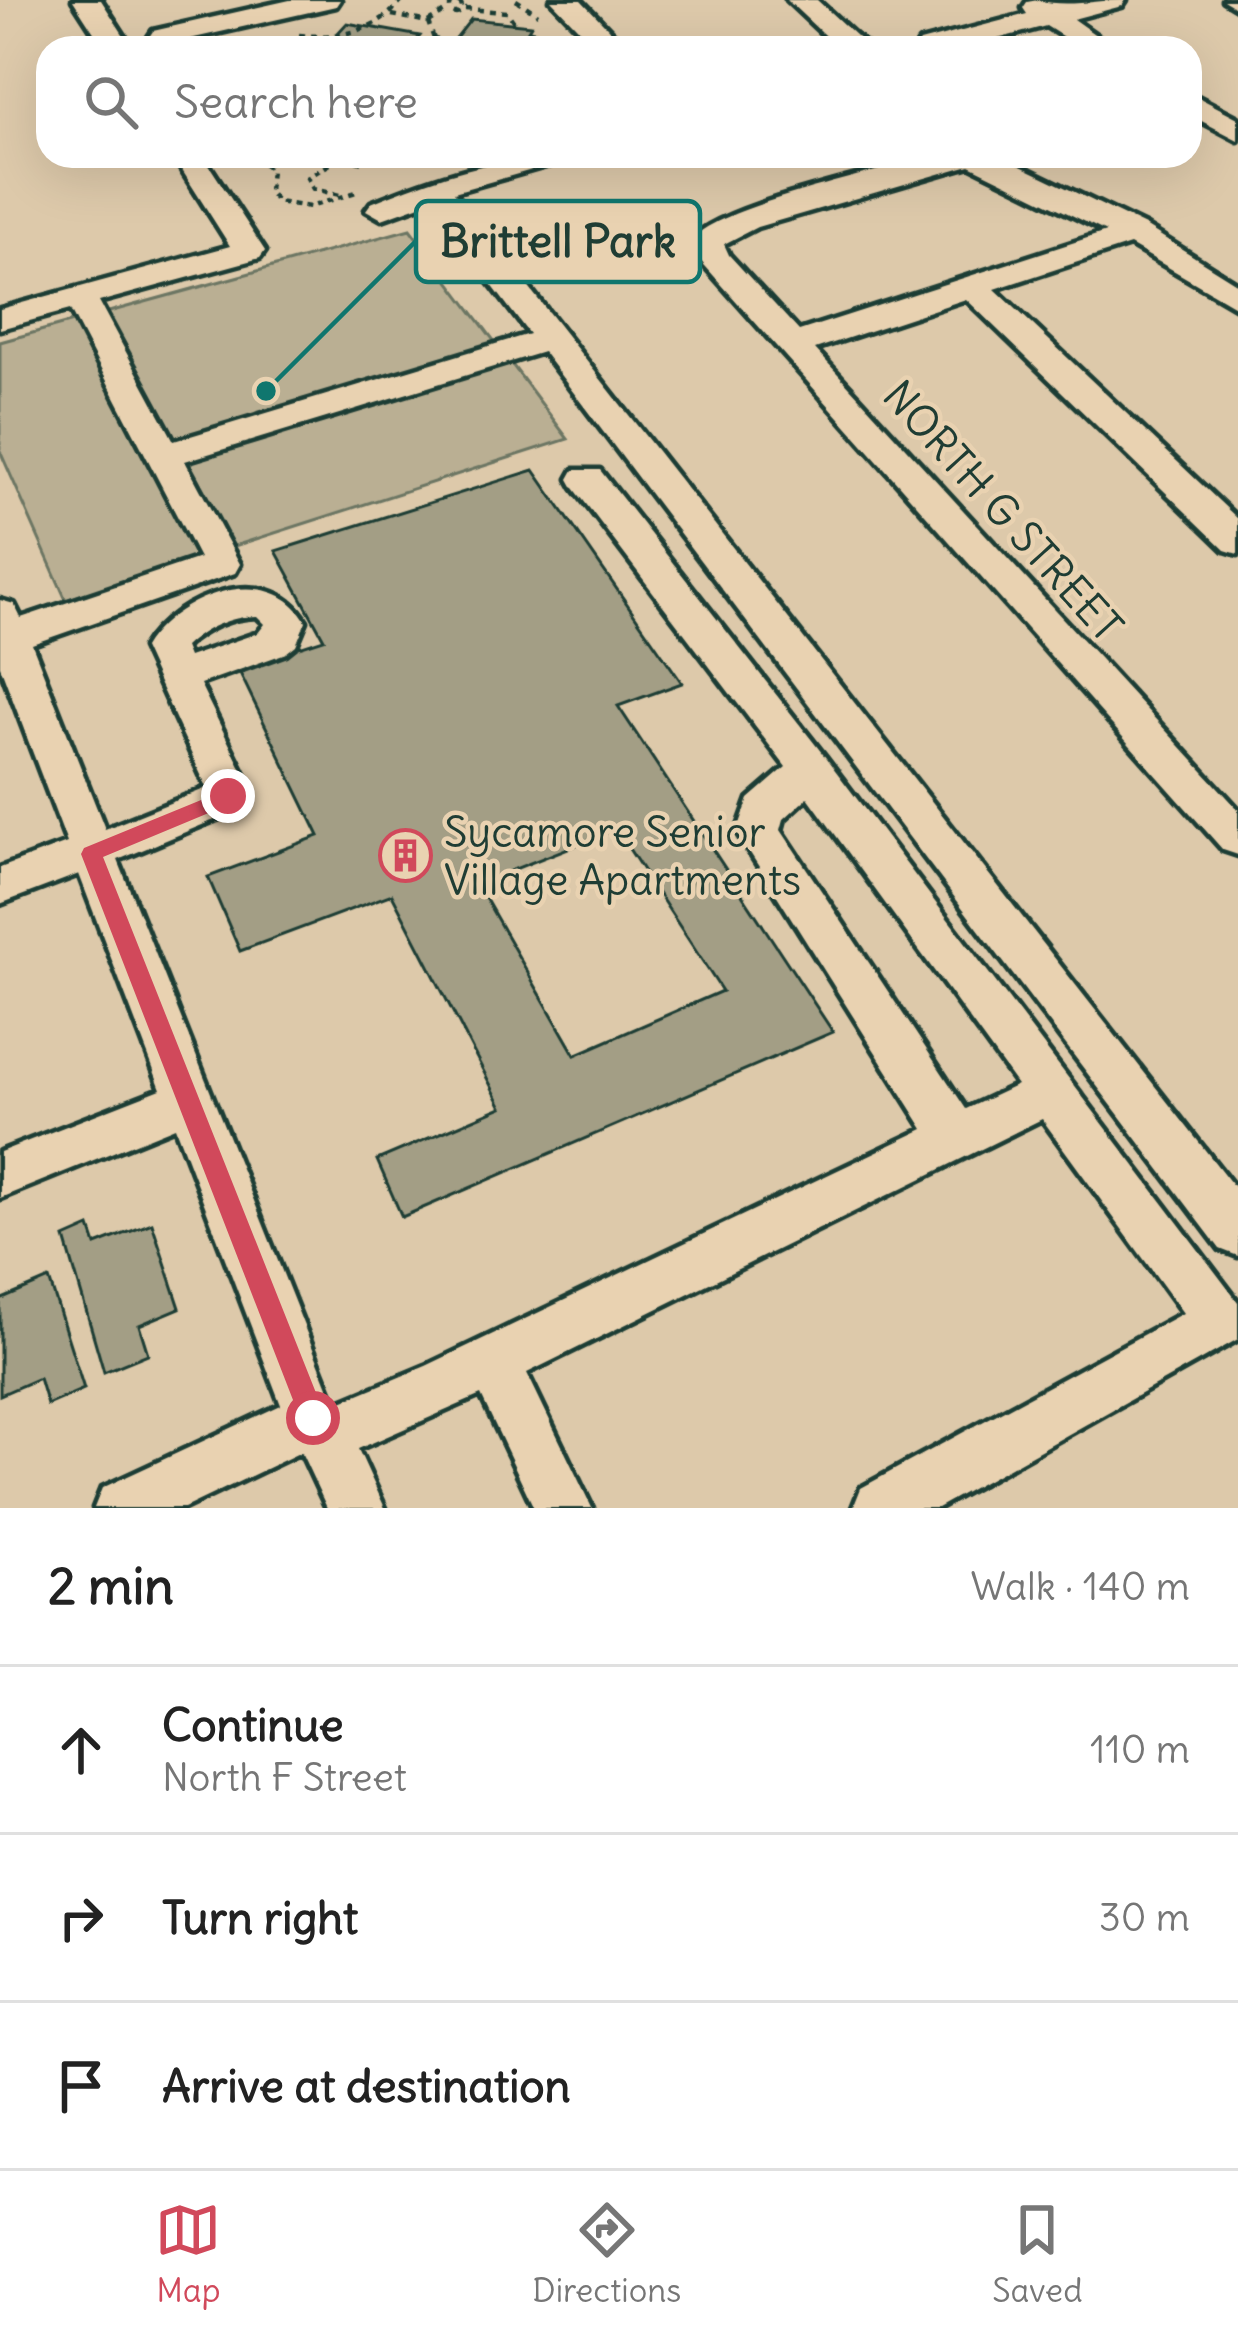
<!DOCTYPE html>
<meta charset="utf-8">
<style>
:root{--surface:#fff;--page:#f6f6f6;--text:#222;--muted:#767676;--line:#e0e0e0;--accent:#d1495b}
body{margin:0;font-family:Delius,sans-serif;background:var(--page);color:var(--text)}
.stop{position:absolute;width:36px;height:36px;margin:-27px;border:9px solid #d1495b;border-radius:50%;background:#fff}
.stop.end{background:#d1495b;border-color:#fff;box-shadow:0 3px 12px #0008}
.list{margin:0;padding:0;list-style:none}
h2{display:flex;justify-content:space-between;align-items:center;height:156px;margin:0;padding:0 48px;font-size:51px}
h2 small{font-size:39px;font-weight:400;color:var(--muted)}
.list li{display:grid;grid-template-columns:78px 1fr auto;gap:36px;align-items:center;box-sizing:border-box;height:168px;padding:0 48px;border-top:3px solid var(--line)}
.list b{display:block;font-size:45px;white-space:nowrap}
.list p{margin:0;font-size:39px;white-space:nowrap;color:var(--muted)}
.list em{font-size:39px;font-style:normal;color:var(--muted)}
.icon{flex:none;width:66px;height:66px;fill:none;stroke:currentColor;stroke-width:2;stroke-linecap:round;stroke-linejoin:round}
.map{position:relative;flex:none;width:1238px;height:1508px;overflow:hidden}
.search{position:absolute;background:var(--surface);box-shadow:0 12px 48px #0002;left:36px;right:36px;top:36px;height:132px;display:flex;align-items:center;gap:30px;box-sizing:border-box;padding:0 42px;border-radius:36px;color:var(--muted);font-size:45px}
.sheet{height:660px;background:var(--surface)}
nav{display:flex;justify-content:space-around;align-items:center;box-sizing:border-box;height:168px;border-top:3px solid var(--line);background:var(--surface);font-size:33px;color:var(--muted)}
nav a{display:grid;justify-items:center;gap:6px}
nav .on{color:var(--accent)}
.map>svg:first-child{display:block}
.green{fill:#baaf93;stroke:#6c7664;stroke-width:3}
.building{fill:#a39e85;stroke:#1f3d34;stroke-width:3;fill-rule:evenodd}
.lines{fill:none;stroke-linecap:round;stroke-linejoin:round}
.minor-casing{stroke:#1f3d34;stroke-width:9}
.path{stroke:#1f3d34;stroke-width:4.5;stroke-dasharray:6 6;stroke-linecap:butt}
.minor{fill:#e9d2b1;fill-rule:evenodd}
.route{fill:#d1495b}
.labels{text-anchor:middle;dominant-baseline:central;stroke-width:9;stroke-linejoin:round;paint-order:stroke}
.street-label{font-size:42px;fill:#1f3d34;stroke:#e9d2b1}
.poi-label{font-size:42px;fill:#1f3d34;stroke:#e9d2b1;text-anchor:start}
.leader{fill:none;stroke:#0f766e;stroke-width:4.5}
.callout-dot{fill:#0f766e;stroke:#e9d2b1;stroke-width:4.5}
.callout{fill:#e9d2b1;stroke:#0f766e;stroke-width:4.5}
.callout-label{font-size:45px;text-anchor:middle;font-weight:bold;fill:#1f3d34}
</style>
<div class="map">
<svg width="1238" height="1508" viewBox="0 0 1238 1508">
<rect width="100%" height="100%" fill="#ddc9aa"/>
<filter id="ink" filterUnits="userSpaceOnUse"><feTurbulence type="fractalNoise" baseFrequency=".00833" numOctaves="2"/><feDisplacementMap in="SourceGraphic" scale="24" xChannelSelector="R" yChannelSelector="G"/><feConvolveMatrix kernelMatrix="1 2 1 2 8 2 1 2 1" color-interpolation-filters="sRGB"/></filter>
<g filter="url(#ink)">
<path class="green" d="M410,229L568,439L66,600L0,451V342Z"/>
<path class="building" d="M471,19L531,25L528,30L575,38L572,43L576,44L572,48H448Z
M347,23L420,36L416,41L431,44L428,48H324Z
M534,470L682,683L618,706L833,1032L402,1217L377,1160L502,1107L392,894L240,951L208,877L319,836L237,667L324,639L276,551ZM616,829L722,991L575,1055L477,884Z
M152,1223L180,1308L139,1325L148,1354L104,1372L65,1238L90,1227L96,1245Z
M49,1279L84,1389L47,1405L39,1378L0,1395V1300Z"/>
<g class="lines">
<defs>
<path id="minor" d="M73,0H101L132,48H104Z
M290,0H340L336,6L163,45L149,37L153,31Z
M551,0H581L627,48H597Z
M787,0H817L869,48H838Z
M1038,0C1065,8 1096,0 1126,0L1122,6L1073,19L1114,48H1081L1046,26L963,48H916L920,42L1027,14L1023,8L1027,2Z
M1223,0H1238V9Z
M1190,93L1238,118V140L1190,115Z
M173,156H203L265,251L260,258L99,302L174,441L529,334L429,202L382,219L366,210L371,203C434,177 496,156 564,156L560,162L454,192L1238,1192V1256L1220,1249L543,352L185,461L240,564L235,573L32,644L105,829L207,788L143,648C173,597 269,558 306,621L296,645L286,653L200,684L250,786L243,808L118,860L335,1404L426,1366L924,1129L737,832L749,799L786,767L574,488L569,479L574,470H600L826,758L1238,1302V1339L937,1508H853L861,1488L1183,1313L1042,1119L527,1373L592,1508H534L481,1395L358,1449L385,1508H327L301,1452L184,1508H94L102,1488L281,1405L175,1127L0,1198V1152L161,1089L79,874L0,904V868L67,843L0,666V600L14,604L21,618L199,558L70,310L0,329V309L230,246ZM257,616L265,624L258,633L188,657L184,647C205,628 228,617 257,616ZM808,797L1017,1085L966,1109L781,830L784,819Z
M934,156H1000L1145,226L1238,284V308L1130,245L995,289L1238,519V554L1225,550L966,299L815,349L1238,809V855L1223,850L698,258L691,240C718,206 884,170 934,156ZM970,165L1106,232L799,331L729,255L724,244L757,227Z"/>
</defs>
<use href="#minor" class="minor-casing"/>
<path class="path" d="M516,0L538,14
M450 8a6 6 0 1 1 12 0a6 6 0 1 1-12 0Z
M465,9L507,12L514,22
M392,15L428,22L434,39
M428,22L448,10
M299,35C341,38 374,33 403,0
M432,39L440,40L442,43L431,46Z
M254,156L271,169L269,192L277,202L310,207L356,192
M333,156L359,162L363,156
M340,158L307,178L313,189L340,195"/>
<use href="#minor" class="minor"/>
</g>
</g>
<path class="route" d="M228,789L238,796L235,802L103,857L326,1418L322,1427L313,1431L304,1427L300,1418L81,854L84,848Z"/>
<defs>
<symbol id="building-ring" viewBox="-11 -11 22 22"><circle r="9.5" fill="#e9d2b1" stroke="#d1495b" stroke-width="1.5"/><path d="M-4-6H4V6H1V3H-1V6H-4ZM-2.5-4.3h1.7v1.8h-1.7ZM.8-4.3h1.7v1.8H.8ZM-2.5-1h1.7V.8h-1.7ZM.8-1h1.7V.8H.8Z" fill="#d1495b"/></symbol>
</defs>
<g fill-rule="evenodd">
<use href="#building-ring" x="376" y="826" width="59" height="59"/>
</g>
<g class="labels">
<g class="street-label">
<text transform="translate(1003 511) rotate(48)">NORTH G STREET</text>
</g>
<g class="poi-label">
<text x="444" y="832">Sycamore Senior<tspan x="444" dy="48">Village Apartments</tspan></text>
</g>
</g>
<path class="leader" d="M266 391L416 241"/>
<circle class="callout-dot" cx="266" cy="391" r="12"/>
<rect class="callout" x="416" y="201" width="284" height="81" rx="12"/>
<g class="callout-label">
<text x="558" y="257">Brittell Park</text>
</g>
</svg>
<div class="stop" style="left:313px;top:1418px"></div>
<div class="stop end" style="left:228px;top:796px"></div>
<div class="search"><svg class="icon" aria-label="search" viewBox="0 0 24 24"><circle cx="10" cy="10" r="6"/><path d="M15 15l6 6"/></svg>Search here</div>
</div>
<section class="sheet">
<h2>2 min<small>Walk · 140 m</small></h2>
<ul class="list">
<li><svg class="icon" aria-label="ahead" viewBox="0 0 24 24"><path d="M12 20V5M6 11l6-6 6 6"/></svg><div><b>Continue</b><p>North F Street</p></div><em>110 m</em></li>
<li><svg class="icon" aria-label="right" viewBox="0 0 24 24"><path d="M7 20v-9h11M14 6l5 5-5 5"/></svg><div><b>Turn right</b></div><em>30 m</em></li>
<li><svg class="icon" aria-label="arrive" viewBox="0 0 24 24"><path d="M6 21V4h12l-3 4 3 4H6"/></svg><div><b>Arrive at destination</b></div></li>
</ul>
</section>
<nav>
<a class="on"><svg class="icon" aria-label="map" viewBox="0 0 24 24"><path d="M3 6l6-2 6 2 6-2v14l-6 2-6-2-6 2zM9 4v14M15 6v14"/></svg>Map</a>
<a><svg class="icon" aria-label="directions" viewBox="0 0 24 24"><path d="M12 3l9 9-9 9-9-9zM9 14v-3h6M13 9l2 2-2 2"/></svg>Directions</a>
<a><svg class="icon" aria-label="saved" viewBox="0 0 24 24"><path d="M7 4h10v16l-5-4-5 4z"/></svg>Saved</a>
</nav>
